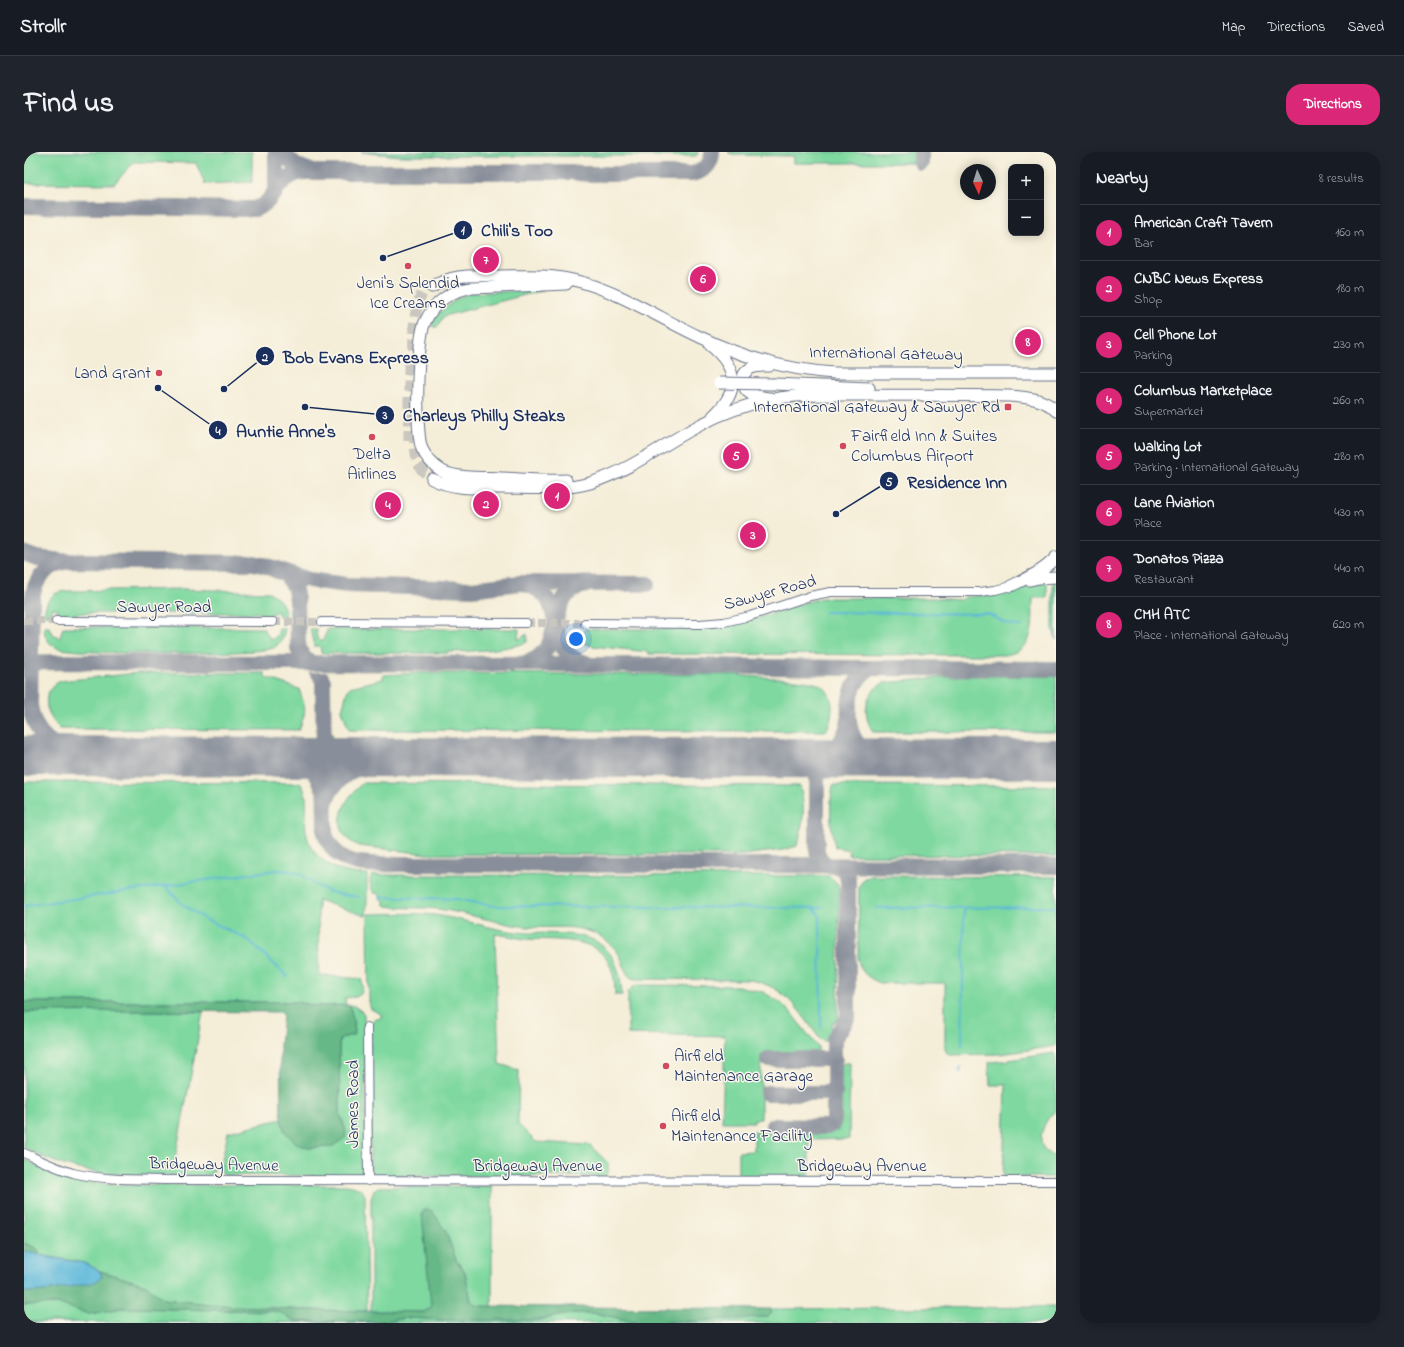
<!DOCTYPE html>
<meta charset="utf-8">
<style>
:root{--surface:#171b24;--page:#20242c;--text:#f1f3f6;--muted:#9ea1a6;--line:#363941;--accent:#db2777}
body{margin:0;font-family:"Indie Flower",sans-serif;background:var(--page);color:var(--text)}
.controls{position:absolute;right:12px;top:12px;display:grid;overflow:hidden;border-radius:8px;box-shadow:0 2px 10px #0003}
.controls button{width:36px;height:36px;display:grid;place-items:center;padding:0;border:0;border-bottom:1px solid var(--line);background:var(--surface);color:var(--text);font:20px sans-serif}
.compass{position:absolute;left:936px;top:12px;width:36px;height:36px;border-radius:50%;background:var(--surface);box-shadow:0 2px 10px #0003;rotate:176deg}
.you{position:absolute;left:552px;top:487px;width:14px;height:14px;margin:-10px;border:3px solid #fff;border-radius:50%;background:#1a73e8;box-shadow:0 0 0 6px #1a73e833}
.badge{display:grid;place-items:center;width:26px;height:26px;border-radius:50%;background:var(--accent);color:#fff;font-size:13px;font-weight:700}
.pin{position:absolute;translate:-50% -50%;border:2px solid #fff;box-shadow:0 1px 4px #0006}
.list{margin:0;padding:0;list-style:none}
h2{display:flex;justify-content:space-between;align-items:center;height:52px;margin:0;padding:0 16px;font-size:17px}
h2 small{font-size:13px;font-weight:400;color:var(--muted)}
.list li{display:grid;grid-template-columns:26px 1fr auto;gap:12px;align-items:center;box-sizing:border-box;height:56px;padding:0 16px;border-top:1px solid var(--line)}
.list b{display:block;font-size:15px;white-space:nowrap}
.list p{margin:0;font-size:13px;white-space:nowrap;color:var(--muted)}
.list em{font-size:13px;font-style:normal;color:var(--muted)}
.map{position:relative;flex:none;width:1032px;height:1171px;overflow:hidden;border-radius:16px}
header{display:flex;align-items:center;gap:24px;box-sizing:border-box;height:56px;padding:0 20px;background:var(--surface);border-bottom:1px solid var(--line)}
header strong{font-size:19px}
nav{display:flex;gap:22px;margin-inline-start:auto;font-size:14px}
.intro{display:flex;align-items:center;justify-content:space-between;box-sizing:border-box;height:96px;padding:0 24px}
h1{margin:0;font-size:28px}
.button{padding:10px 18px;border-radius:16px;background:var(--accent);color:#fff;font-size:14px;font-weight:700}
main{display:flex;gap:24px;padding:0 24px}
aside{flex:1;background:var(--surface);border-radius:16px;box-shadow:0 2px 10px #0003}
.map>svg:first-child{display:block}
.green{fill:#7ed89f;stroke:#4c847e}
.forest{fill:#66b886;stroke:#407472}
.water{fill:#5bb8d9;stroke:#3b749c}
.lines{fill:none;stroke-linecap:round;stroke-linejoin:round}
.stream{stroke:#5bb8d9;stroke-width:2}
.taxiway{stroke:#888e9a;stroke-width:16}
.runway{stroke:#888e9a;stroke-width:40}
.minor-tunnel{stroke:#c9c7bf;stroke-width:8;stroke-dasharray:8 4;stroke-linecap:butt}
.major-tunnel{stroke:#c9c7bf;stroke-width:11;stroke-dasharray:11 5.5;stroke-linecap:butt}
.minor-casing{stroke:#677288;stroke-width:10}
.major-casing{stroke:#677288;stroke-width:13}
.minor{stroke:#fff;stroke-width:8}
.major{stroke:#fff;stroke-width:11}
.major-bridge-casing{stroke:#677288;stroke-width:13;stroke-linecap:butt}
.major-bridge{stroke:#fff;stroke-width:11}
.poi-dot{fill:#d1495b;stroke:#fbf7ec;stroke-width:1.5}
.labels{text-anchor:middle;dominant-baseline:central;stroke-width:3;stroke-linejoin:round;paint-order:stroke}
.poi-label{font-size:17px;fill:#1b2f5e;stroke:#fbf7ec;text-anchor:start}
.street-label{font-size:17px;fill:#1b2f5e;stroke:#fbf7ec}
.leader{fill:none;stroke:#1b2f5e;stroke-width:1.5}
.callout-dot{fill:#1b2f5e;stroke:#fbf7ec;stroke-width:1.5}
.mark-label{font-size:12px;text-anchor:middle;font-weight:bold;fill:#fff}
.callout-label{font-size:18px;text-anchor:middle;font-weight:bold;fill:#1b2f5e;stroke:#fbf7ec;stroke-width:3;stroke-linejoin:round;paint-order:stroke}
</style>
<header>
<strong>Strollr</strong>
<nav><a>Map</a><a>Directions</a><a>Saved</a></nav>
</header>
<div class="intro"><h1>Find us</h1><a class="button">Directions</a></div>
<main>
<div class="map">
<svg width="1032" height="1171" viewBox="0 0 1032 1171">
<rect width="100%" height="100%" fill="#fbf7ec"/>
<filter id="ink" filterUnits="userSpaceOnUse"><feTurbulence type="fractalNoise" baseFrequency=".025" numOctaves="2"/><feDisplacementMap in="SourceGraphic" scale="8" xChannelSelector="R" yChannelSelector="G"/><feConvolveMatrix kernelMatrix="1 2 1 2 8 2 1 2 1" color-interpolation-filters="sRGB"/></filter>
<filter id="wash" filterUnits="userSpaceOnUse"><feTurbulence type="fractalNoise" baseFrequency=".012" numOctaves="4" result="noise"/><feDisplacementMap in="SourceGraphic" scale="16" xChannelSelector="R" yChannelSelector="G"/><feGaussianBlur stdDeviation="0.9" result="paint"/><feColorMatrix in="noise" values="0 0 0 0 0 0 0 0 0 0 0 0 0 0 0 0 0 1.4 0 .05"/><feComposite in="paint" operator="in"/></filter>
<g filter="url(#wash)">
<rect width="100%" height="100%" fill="#f4edd7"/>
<path class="green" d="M0,0H228V30L181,32L172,11L110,10L90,32L2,31L0,30Z
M337,0H675L672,4H376Z
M704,0H893V9L891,11H770V4L708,3Z
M520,138L424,163L418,166L414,175H409V167C421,156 430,146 446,141Z
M1021,429L1023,431V446H1009C1008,472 1013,498 981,503L625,502V500L568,494L560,491V477H681V476C695,475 708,474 721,470C748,463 773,451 799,446H908L938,448L941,445L976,442Z
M1032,429V488L1029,477V430Z
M159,437L244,440C255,445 260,452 262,464H255L253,459L243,465L236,461H59L38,464L30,455L26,463H20C21,455 23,447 31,442C38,438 49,439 58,439C92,437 125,438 159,437Z
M20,475H26L29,482L36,486L39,475L239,476L247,488L253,484L255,476H261C260,484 257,492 249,496C235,503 51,503 34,496C25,493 20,485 20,475Z
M286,477H292L293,487L299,488L304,477H495L494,488L503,482V490C490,497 441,500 424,500V501H297L296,494H290Z
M114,521H241V525L275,537C282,558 283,556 275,578L36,577C21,562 15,541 36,529Z
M397,521L718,523V524C734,525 788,527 798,534C805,539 808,548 808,556C807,565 807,572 801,579L325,578L318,558L324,537L326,535L359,527V523Z
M933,523L1032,524V580H849C838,563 840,539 860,531L919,525H933Z
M0,630L276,631C287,644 280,664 282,679C286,709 316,723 343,722V748L342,764L294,748L295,823L337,827L339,834L337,842L332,845L321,846L322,853L294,854L271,850H0Z
M339,631L776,634C782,654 779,675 773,694L759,698L718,703L404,702L335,694C303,680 318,648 339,631Z
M809,633L1032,634V704L825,703V698L811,695C806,673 805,655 809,633Z
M348,723L806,724L813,731L815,736L814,866L813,869L808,871C808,879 809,895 796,887C776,860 762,834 726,828L610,827C600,824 600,810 595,802C588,792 579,784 567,780C547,772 525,777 504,775C474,772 445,761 414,757C397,755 380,757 363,754L360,752V749L356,746V742L350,741C347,735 344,729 348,723Z
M846,724L1032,725V894L976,902L926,903L923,901L921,896V831H856C844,826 836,820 834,807L835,734L839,727Z
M344,762C368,762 393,760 417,764C442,768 467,777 492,780C516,783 552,778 573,790C593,803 596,821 598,843H591C592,782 546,789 501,787C491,786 481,783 471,782L475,912L495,918L494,972L512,990L566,993L584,1011V1021L580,1024H354L350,1022L346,1015V872L349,868L357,866V862L347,857L345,852Z
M612,833L714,834L739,840L757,851L767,861L794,895V900L788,904L737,905V967H730V970H698L701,884L604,882V840L609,835Z
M326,853L330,854L336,858L340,862L341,893V1014C339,1021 335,1024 328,1024L200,1023L196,1017L204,980L257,967L261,980L322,979L316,962L315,892L317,886L329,883L331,879Z
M111,859L179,860L149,1017H191L187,1023C123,1023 57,1030 0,995V860Z
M1031,901L1032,902V959C1022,965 1013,984 1019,996C1021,1001 1027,1002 1032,1004V1023L1029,1025H979L982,933H966L965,910L978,909Z
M821,911H826L825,987L785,988V1025H724L716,1023L714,1021V1000L730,999V979H814V917L817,913Z
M0,1007C17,1016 33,1024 52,1028C66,1032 81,1032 95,1033H323C331,1035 338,1035 341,1044L343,1159L282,1158L195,1153L138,1147L122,1133L76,1119L61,1111L15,1103V1099L12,1096L0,1091Z
M468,1034V1155L454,1154L447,1149L441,1120L432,1108L422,1080L409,1060L407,1153L405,1157L400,1160L347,1159V1047L350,1038L354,1035Z
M36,1152L65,1162L98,1156L248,1159L258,1161L269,1168L273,1169L353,1170L384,1166L422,1168H515L550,1161H571L618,1171L0,1170V1153Z
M1032,1155V1171H631L748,1161L746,1157Z"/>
<path class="forest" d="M0,850H271L294,854L326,853L331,879L329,883L317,886L315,892L316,962L322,979L321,986L307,995L284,996L273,992L261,980L257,967L256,893L259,863L256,860L111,859L0,860Z
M404,1057L409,1060L422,1080L432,1108L441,1120L447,1149L454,1154L746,1157L748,1161L744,1165L631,1171H615L571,1161H550L515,1168H422L384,1166L353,1170L273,1169L269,1168L258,1161L248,1159L98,1156L65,1162L36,1152L0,1153V1140L21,1139L78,1125L76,1119L122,1133L139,1147L195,1153L282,1158L400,1160L405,1157L407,1153L398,1063L399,1059Z
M0,1091L12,1096L15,1099V1103L0,1099Z"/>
<path class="water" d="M0,1099L29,1106L61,1111L76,1119L78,1125L71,1130L51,1134L21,1139L0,1140Z"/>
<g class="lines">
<path class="stream" d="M801,460L964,462L985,473L998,474
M140,733L159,753L181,767L223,787L264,825
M356,745L432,747L470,754L798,756
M0,754L252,718C278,718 278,725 298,736C309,743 323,743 335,745
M790,756L796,764L797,876
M852,756L1032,755
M938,894L940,757
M936,920V915"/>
<path class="taxiway" d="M258,0L271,13L287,19
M897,11V0
M251,41L252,36V0
M0,54L230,57C246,52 246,44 256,33C262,25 271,21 281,20H547L564,22H667C679,20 688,13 688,0
M0,401L13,406L38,409L230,411L250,416L285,428L323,433L448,437L496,431L623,432
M40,410C21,415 10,428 8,448L6,553C10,585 30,595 58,604
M240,413L262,423L270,434L273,448L274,497L279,504L287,511L295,521L299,529L301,682C314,718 345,712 377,712L1032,714
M502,432C550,447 513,498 562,511
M7,510L529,512L826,516L1032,517
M501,511C547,499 515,444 562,433
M848,516C822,527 818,573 834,592C843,603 855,605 868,607
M300,581C304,596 313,602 328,605
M263,604C281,608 293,618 299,636
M774,606C788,609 792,612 793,626
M301,652C310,620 343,610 372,605
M804,714C798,709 794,706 793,698V619C795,613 799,610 803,606C814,594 822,585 825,568
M744,907H811
M743,941H811
M749,974L803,975L809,971L810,967V887L821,871L824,865V727C822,718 817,714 808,714"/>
<path class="runway" d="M0,604L1032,607"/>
</g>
</g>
<g filter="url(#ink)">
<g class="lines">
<path class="minor-tunnel" d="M0,469H32
M249,470H298
M502,471H561"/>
<path class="major-tunnel" d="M390,214C390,191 387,164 398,142
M390,280C391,290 391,310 398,318C403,324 412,326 418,329
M385,289V206"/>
<defs>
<path id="minor" d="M32,469L249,470
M298,470L502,471
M561,471L676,472L700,470L726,464L786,444L807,440H956L971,438L987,434
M343,875L344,1029
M0,1001C16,1008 32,1016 49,1021C82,1029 118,1027 151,1028L1032,1029"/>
<path id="major" d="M542,132L448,136C427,138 410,150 401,170C393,186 391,280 398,297C402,305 410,314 418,319C434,327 461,325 478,326C500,327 521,329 542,328
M408,135C430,121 449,124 473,124C498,124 524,122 549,128C593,138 635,166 676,185C718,205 763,218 810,221H1032
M686,193C714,216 717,239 689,264
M745,214C738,214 730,213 724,218C715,224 719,238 727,242C733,245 740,245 746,246
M750,232L845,236
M408,327C430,338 454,336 479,336C507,336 538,339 566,331C607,318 641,291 678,272C700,260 725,252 749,247C777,242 808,243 836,243C886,243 935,243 984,244C1000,245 1021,246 1032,259
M1006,428L1015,426L1032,425
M987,434C1003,426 1020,419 1032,405"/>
</defs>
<use href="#minor" class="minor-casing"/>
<use href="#major" class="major-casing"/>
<use href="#minor" class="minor"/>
<use href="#major" class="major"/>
<defs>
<path id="major-bridge" d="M695,231L750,232"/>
</defs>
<use href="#major-bridge" class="major-bridge-casing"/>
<use href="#major-bridge" class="major-bridge"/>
</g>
</g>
<g class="poi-dot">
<circle cx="384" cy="114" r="4"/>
<circle cx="135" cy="221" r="4"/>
<rect x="980" y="251" width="8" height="8" rx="2"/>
<circle cx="348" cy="285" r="4"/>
<circle cx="819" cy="294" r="4"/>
<circle cx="642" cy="914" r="4"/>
<circle cx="639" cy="974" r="4"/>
</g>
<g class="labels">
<g class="poi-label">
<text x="384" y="131" text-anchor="middle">Jeni's Splendid<tspan x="384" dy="20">Ice Creams</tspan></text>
<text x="127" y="221" text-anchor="end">Land Grant</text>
<text x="976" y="255" text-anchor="end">International Gateway &amp; Sawyer Rd</text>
<text x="827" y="284">Fairfield Inn &amp; Suites<tspan x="827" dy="20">Columbus Airport</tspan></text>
<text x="348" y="302" text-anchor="middle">Delta<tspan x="348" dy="20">Airlines</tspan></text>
<text x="650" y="904">Airfield<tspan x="650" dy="20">Maintenance Garage</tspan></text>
<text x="647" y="964">Airfield<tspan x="647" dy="20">Maintenance Facility</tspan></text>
</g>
<g class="street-label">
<text transform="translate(862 202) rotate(1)">International Gateway</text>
<text transform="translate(746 441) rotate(-15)">Sawyer Road</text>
<text x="140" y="455">Sawyer Road</text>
<text transform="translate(329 952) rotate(-90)">James Road</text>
<text transform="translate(190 1013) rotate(1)">Bridgeway Avenue</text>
<text x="514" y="1014">Bridgeway Avenue</text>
<text x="838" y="1014">Bridgeway Avenue</text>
</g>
</g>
<path class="leader" d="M359 106L439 78M200 237L241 204M281 255L361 263M134 236L194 278M812 362L865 329"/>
<g class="callout-dot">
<circle cx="359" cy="106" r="4"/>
<circle cx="200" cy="237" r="4"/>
<circle cx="281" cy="255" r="4"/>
<circle cx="134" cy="236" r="4"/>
<circle cx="812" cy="362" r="4"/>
<circle cx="439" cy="78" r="10"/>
<circle cx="241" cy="204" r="10"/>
<circle cx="361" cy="263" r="10"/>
<circle cx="194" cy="278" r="10"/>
<circle cx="865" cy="329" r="10"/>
</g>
<g class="mark-label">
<text x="439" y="82">1</text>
<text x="241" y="209">2</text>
<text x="361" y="267">3</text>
<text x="194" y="283">4</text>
<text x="865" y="334">5</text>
</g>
<g class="callout-label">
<text x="493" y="84">Chili's Too</text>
<text x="332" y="211">Bob Evans Express</text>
<text x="460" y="269">Charleys Philly Steaks</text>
<text x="262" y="285">Auntie Anne's</text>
<text x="933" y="336">Residence Inn</text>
</g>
</svg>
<div class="controls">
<button>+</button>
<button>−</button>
</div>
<svg class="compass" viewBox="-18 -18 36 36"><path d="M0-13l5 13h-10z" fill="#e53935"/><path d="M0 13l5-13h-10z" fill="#9ea1a6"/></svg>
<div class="you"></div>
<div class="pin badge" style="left:533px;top:344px">1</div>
<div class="pin badge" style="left:462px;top:352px">2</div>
<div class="pin badge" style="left:729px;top:383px">3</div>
<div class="pin badge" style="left:364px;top:353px">4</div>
<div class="pin badge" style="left:712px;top:304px">5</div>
<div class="pin badge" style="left:679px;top:127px">6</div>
<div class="pin badge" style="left:462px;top:108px">7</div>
<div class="pin badge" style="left:1004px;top:190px">8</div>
</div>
<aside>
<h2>Nearby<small>8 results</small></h2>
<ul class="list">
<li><span class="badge">1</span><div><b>American Craft Tavern</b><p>Bar</p></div><em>160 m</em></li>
<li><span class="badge">2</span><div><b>CNBC News Express</b><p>Shop</p></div><em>180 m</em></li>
<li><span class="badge">3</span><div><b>Cell Phone Lot</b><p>Parking</p></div><em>230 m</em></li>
<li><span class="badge">4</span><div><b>Columbus Marketplace</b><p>Supermarket</p></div><em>260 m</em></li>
<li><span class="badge">5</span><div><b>Walking Lot</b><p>Parking · International Gateway</p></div><em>280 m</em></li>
<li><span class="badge">6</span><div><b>Lane Aviation</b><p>Place</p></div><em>430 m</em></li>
<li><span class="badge">7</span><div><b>Donatos Pizza</b><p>Restaurant</p></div><em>440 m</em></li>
<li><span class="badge">8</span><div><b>CMH ATC</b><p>Place · International Gateway</p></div><em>620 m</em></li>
</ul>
</aside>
</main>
